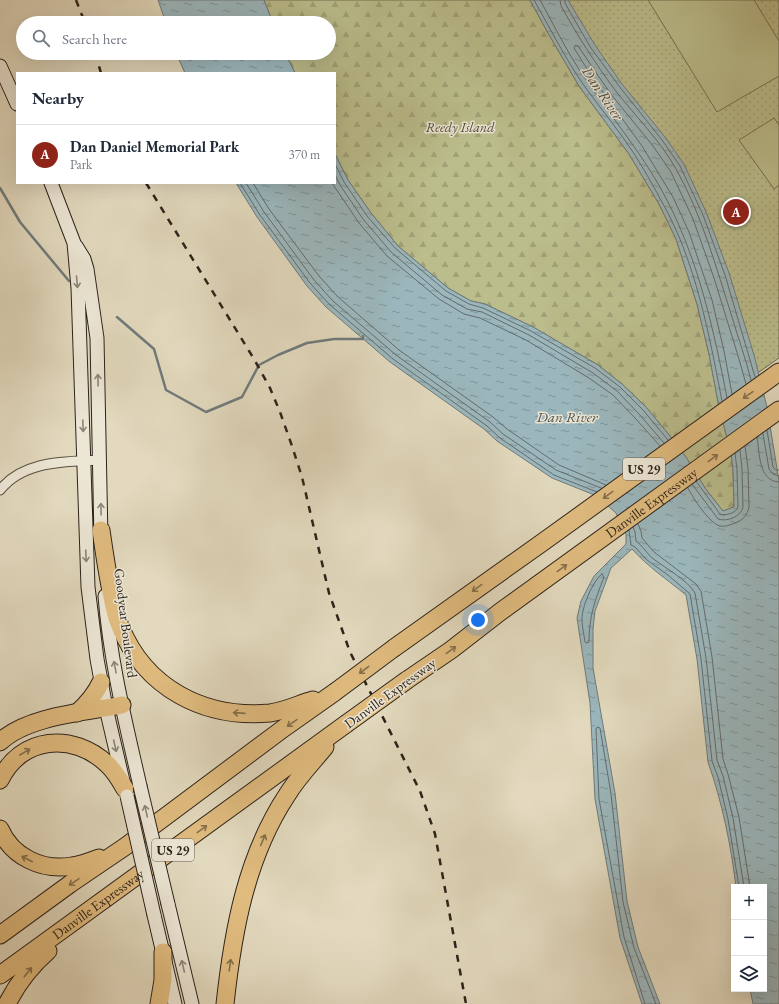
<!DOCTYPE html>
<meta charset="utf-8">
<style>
:root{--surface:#fff;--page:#f2f2f3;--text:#1f2937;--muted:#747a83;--line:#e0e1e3;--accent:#8f2418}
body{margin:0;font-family:"EB Garamond",serif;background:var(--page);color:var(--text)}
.controls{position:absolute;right:12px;bottom:12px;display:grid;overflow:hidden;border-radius:0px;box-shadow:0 4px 16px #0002}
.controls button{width:36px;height:36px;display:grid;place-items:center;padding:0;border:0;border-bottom:1px solid var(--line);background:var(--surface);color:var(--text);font:20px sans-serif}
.you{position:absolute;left:478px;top:620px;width:14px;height:14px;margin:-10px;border:3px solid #fff;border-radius:50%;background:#1a73e8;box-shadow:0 0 0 6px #1a73e833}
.badge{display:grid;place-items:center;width:26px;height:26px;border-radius:50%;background:var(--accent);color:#fff;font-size:13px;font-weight:700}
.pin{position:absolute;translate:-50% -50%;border:2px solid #fff;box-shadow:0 1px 4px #0006}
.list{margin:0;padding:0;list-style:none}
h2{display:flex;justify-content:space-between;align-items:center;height:52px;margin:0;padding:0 16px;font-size:17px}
h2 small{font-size:13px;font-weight:400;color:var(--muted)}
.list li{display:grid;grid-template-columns:26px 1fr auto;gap:12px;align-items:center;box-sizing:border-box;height:60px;padding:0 16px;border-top:1px solid var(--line)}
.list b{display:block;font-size:15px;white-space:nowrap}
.list p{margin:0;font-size:13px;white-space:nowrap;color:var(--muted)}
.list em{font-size:13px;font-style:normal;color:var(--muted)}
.icon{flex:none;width:22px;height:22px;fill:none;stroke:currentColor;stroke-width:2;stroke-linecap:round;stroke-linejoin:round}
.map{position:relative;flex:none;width:779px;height:1004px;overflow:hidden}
.search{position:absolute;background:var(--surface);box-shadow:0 4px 16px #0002;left:16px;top:16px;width:320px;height:44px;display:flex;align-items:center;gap:10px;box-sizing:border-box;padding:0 14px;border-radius:22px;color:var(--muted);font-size:15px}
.panel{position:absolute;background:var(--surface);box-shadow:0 4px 16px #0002;left:16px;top:72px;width:320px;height:112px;border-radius:0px}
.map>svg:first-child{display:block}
.grass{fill:url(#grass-dots);stroke:#747053}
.forest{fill:url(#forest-firs);stroke:#747053}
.pitch{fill:#bbbd8c;stroke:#747053}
.water{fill:url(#water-ripples);stroke:#6f7b7c}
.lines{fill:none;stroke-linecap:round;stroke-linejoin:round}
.shore{stroke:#646c6c;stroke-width:1}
.stream{stroke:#6f7b7c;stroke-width:2.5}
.minor-casing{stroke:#5a5043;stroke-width:11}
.secondary-casing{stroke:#2c221a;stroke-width:15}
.motorway-casing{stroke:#2c221a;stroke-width:19}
.minor{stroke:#ece6d5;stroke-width:9}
.secondary{stroke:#ece6d5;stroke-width:13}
.motorway{stroke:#e1bc7f;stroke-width:17}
.rail{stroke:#2c221a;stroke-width:2.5;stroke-dasharray:7 7;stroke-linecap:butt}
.secondary-bridge-casing{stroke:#2c221a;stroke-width:15;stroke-linecap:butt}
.motorway-bridge-casing{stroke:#2c221a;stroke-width:19;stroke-linecap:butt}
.secondary-bridge{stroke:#ece6d5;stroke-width:13}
.motorway-bridge{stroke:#e1bc7f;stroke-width:17}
.oneway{stroke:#8c8478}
.oneway2{stroke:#866f4c}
.labels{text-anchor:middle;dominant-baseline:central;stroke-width:3;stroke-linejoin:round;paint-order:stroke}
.shield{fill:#ece6d5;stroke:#665d52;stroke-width:1}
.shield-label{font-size:13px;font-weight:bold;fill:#2c221a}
.park-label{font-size:14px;font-style:italic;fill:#504936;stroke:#ece6d5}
.street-label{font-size:14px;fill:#2c221a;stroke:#ece6d5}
.water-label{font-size:15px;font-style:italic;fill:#4d4f4b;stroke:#ece6d5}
</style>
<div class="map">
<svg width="779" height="1004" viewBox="0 0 779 1004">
<defs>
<pattern id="grass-dots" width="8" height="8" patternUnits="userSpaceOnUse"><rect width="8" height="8" fill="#bbbd8c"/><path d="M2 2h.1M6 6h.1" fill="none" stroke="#a1a278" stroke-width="1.8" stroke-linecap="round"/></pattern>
<pattern id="forest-firs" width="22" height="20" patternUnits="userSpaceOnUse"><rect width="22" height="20" fill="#bbbd8c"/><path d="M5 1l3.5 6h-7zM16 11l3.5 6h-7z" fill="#a1a278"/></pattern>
<pattern id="water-ripples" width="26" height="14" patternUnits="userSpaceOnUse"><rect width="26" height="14" fill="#9bb7bd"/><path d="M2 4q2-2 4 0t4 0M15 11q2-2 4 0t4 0" fill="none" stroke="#7f9499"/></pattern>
</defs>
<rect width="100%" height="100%" fill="#e2d9be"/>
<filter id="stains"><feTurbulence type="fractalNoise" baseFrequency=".005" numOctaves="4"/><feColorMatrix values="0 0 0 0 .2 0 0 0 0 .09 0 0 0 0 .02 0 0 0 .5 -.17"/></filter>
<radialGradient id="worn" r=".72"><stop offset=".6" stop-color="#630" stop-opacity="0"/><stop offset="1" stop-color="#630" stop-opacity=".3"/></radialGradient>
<path class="grass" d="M564,0H779V358L752,377Z"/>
<path class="forest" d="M264,0H530L548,33L579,86L629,154L659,204L676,239L697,304L709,354L719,407L731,453L733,470L734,507L723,511L705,488L686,457L670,436L646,407L622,384L598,365L533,327L485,304L471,301L448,288L398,246L371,213L348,180L335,154V73H295L285,53H329V23H273Z"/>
<path class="pitch" d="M648,0H754L779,41V76L717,112Z
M774,118L779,125V185L774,189L739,140Z"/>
<path class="water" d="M158,0H264L273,23H166Z
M530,0H568L595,45L622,84L665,137L684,164L707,214L729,273L754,355L767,407L779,481V1004H753L750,989H764V887H736C731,845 722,802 708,762L697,659L686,595C668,580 648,567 632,549L611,568L595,611L593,629V668L615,793L627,901L638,947L660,1004H642L620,938L595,799L590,703L577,618L581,601L594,576L626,544V534L616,513L597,496L552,478L497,441L484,429L390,362L326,307L307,286L257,217L236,183H335V154L348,180L371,213L398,246L448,288L471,301L485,304L533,327L598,365L622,384L646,407L670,436L686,457L705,488L723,511L734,507L733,470L731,453L719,407L709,354L697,304L676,239L659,204L629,154L579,86L548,33Z
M176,53H285L295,73H185Z"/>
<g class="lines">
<path class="shore" d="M534,0C550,28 565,58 583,84C599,107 618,129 633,152C643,168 653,185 662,202C696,262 709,334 722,401
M540,0C555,27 569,56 587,81C614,121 646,158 668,202C699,263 714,331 727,398
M560,0L561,6C577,35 595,63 615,90C635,116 660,140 676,169C702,215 716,267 732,317C738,338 746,359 751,380
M565,0V3L574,19L591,48L619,86L662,140L680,166L703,215L725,275L755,377
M335,164L344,182L367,216L395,248L446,291L469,304L483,308L531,331L595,368L620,387L643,410L668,440
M335,175L340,185L363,219L391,252L442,295L467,309L482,312L529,335L593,373L617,391L639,414L664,443
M240,183L260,215L310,283L329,304L393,359L487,426L500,438L554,475L597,492
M246,183L264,212L314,280L333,301L396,355L490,422L503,434L556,470L601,488
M253,183L269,209L319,276L337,296L399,350L493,417L507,429L559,465L606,485
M332,183L359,223L387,256L439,299L464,314L480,318L526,340L589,378L613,395L635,418L660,446
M732,394L724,351L712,300L689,232L673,197L642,146L592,77L574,48L575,46H578L610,93L653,146L671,172L693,219L714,278L739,359L746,384
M767,430L773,467L776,470H779
M763,434L769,469L773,474L779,476
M757,437C760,453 758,481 779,482
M696,481L720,514C726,516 736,513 738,507L737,469L735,453
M692,484L718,519C727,522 741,517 743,507L742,469L740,450
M688,488C693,498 709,523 720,526C725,527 730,525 735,523C743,520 747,516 749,507L748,468L745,446
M638,524L641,531L642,538L654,552L696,584L701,591L712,657L723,759L728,774L739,817L750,887
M633,527L635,532L636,541C642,545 646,552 651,557C663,567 688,580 695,593L706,658L717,760L723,776L733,818L744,887
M629,530L631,545L635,547L647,560L668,575L690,594L701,659L712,761L718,777L728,819L739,887
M602,574L604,577C595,600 589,616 589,642L586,643L585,642C584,634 582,627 582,620C581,609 593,580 602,574Z
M645,1004L624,937L599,799L596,729L597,727L600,728L611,794L623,902L634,948L656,1004"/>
<path class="stream" d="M0,188L20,222L69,281
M117,317L154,349L166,390L206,412L242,397L259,365L278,355L307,343L334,339H363V336"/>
<defs>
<path id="minor" d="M0,490C24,460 65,462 100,460"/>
<path id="secondary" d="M0,66L17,104
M51,183L74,243L78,288L88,587L97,659L106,708L123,781
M76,246L84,259L87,269L97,338L101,539
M105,596C110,661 126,724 140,786
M168,904L192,1004
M154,915L175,1004"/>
<g id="motorway">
<path d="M101,530C104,551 107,571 111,591C113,603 115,615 120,626C145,688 204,719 270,713C285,711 299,704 313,700"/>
<path d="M394,648L543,542L779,372"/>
<path id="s1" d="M407,680L451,650L500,612L779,410"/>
<path d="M77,713C88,703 95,695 101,682"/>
<path d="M0,742C27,716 86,712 122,705"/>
<path d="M0,780C21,736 73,732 107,764C115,771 120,780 125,789"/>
<path d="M0,829C12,857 42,871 72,866C81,865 90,861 99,858"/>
<path d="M0,935L70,884L126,846L284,728L335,692"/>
<path id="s2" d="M0,975L346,724"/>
<path d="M7,1004C17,984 31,966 48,951"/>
<path d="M159,1004L163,980V952"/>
<path d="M225,1004C233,931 246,857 287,795C298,777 312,763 325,747"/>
</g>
</defs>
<use href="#minor" class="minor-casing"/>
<use href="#secondary" class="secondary-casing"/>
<use href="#motorway" class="motorway-casing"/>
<use href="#minor" class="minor"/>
<use href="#secondary" class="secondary"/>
<use href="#motorway" class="motorway"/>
<path class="rail" d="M76,0L85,23
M95,53L101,73
M146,183L254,359L270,388L280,412L292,446L302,477L329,593L350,652L420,791L435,834L466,1004"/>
<defs>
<path id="secondary-bridge" d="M140,786L168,904
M127,796L154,915"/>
<path id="motorway-bridge" d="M335,692L394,648
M346,724L407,680"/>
</defs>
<use href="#secondary-bridge" class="secondary-bridge-casing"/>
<use href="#motorway-bridge" class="motorway-bridge-casing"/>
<use href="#secondary-bridge" class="secondary-bridge"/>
<use href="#motorway-bridge" class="motorway-bridge"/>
</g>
<defs><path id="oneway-shaft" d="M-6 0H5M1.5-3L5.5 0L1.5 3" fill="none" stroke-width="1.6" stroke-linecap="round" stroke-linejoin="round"/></defs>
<g class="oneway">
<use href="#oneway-shaft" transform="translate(77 282) rotate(85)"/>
<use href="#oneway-shaft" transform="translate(98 380) rotate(-91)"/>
<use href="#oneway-shaft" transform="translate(83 426) rotate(88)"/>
<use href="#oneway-shaft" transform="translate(101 509) rotate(-91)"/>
<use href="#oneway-shaft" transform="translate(86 556) rotate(87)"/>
<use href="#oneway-shaft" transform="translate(115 667) rotate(-101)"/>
<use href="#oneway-shaft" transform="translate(115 746) rotate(77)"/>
<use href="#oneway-shaft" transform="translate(146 811) rotate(-103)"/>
<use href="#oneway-shaft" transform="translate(183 966) rotate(-103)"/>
</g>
<g class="oneway2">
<use href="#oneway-shaft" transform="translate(748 395) rotate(145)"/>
<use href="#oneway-shaft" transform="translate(713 458) rotate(-37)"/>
<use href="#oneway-shaft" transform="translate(608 495) rotate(144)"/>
<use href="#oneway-shaft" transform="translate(562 568) rotate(-36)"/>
<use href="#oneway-shaft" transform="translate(477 588) rotate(144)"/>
<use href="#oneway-shaft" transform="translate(451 650) rotate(-36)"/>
<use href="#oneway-shaft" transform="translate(364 670) rotate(143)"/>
<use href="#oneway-shaft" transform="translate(239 713) rotate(-176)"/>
<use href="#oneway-shaft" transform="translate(292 723) rotate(145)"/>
<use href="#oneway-shaft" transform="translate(25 752) rotate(-30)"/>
<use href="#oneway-shaft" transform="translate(202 829) rotate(-36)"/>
<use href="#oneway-shaft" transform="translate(263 840) rotate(-67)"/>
<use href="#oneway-shaft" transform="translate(27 859) rotate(-153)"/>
<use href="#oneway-shaft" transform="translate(74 882) rotate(146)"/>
<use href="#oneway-shaft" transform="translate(230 965) rotate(-82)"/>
<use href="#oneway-shaft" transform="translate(28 972) rotate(-51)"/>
</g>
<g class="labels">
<g class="shield">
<rect x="623" y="458" width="42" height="22" rx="3"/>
<rect x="152" y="839" width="42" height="22" rx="3"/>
</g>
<g class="shield-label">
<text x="644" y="469">US 29</text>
<text x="173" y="850">US 29</text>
</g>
<g class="park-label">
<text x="460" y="127">Reedy Island</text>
</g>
<g class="street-label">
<text stroke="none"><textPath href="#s1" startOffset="302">Danville Expressway</textPath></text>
<text transform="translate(126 623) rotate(83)">Goodyear Boulevard</text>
<text transform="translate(390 693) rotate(-36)">Danville Expressway</text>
<text stroke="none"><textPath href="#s2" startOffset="121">Danville Expressway</textPath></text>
</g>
<g class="water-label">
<text transform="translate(603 93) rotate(56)">Dan River</text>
<text x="567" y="416">Dan River</text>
</g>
</g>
<rect width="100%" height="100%" filter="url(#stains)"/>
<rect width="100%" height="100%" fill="url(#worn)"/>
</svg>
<div class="controls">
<button>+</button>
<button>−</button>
<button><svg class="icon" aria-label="layers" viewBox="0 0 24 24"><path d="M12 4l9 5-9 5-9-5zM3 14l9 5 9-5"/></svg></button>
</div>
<div class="you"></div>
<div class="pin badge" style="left:736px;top:212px">A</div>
<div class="search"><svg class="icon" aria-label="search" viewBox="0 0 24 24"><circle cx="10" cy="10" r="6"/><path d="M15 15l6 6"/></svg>Search here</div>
<section class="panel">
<h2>Nearby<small></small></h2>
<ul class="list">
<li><span class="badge">A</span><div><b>Dan Daniel Memorial Park</b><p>Park</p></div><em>370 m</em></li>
</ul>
</section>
</div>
